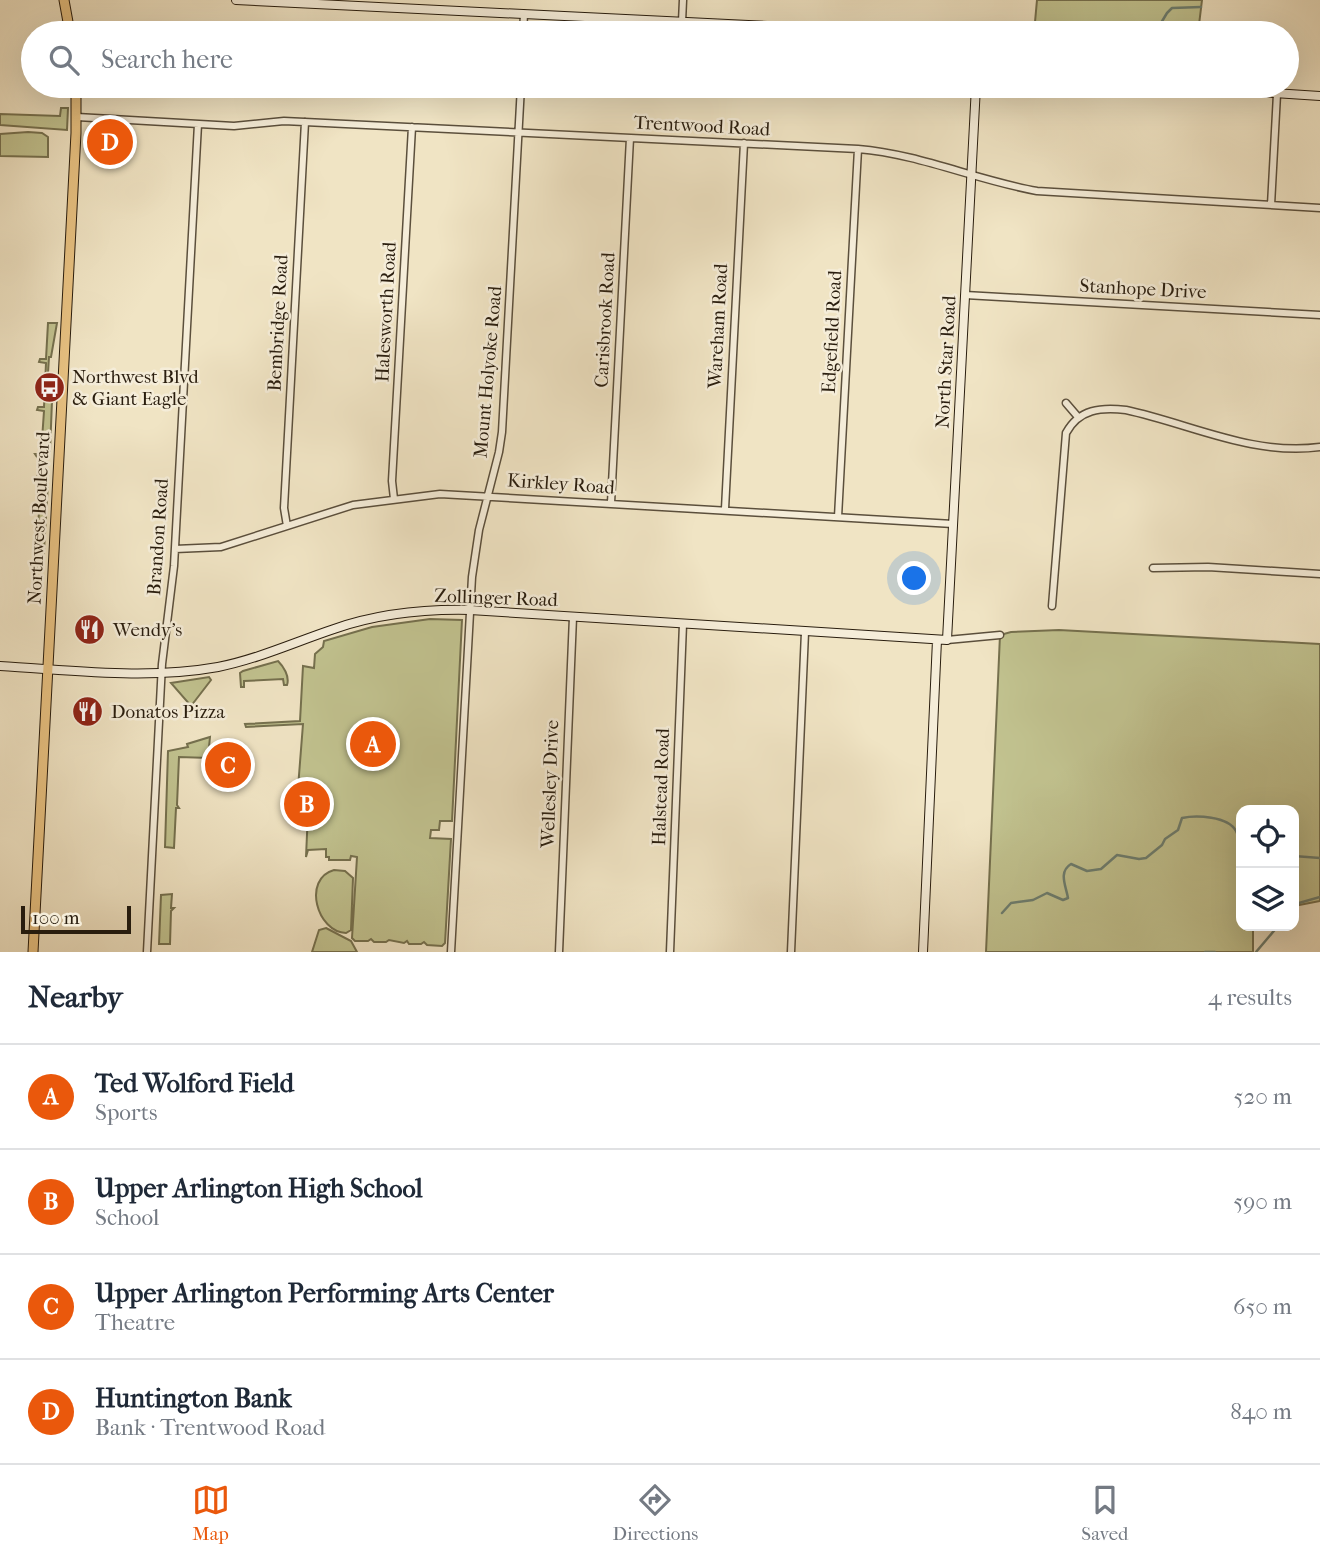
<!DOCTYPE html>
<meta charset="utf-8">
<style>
:root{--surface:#fff;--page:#f6f6f7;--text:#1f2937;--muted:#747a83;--line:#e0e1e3;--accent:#ea580c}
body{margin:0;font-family:"IM FELL French Canon",serif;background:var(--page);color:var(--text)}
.controls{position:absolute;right:21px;bottom:21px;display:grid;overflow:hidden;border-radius:14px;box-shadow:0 7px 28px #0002}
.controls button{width:63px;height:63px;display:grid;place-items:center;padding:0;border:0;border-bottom:2px solid var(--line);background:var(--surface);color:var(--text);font:35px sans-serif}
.scale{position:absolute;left:21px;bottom:18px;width:110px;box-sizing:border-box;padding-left:7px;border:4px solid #291d0e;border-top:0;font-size:19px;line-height:24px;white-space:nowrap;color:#291d0e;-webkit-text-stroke:5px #f5edd9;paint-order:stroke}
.you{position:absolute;left:915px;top:579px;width:24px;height:24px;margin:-18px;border:5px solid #fff;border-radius:50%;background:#1a73e8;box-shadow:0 0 0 10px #1a73e833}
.badge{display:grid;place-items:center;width:46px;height:46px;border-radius:50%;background:var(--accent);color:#fff;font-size:23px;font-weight:700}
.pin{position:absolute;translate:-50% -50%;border:4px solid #fff;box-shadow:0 2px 7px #0006}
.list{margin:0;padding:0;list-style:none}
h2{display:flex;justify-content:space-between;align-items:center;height:91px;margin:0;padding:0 28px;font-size:30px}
h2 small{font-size:23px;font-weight:400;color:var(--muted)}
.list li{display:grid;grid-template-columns:46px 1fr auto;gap:21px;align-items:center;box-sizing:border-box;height:105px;padding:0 28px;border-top:2px solid var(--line)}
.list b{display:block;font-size:26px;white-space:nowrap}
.list p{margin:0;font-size:23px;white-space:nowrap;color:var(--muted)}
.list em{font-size:23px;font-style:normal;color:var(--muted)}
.icon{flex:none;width:38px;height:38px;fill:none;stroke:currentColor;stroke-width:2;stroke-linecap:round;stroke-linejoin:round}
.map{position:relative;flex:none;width:1320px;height:952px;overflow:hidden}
.search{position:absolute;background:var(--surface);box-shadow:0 7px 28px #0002;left:21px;right:21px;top:21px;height:77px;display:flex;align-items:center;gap:18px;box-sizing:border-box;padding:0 24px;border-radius:38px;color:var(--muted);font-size:26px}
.sheet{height:511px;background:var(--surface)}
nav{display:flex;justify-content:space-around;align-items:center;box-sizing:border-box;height:98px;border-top:2px solid var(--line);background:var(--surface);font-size:19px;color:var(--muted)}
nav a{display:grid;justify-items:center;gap:4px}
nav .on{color:var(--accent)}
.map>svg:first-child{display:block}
.green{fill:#c1c28f;stroke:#75704e;stroke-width:2}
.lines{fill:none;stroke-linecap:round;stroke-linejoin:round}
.stream{stroke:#6d7e70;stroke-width:2.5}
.street-casing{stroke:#5b4f3c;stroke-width:9}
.secondary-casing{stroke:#291d0e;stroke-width:10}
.primary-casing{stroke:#291d0e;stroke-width:11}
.street{stroke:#f5edd9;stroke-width:6}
.secondary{stroke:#f5edd9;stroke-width:8}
.primary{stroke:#e8c282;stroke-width:9}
.labels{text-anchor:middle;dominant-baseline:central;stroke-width:5;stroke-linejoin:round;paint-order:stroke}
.street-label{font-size:19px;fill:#291d0e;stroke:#f5edd9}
.poi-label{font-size:19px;fill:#291d0e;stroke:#f5edd9;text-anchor:start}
</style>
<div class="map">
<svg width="1320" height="952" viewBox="0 0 1320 952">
<rect width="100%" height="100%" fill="#f0e4c4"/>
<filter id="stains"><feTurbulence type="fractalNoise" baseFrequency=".00286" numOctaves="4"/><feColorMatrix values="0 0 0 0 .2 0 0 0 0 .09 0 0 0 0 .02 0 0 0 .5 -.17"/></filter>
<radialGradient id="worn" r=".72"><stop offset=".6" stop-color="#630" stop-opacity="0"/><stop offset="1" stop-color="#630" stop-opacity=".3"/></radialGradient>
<path class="green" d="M1037,0H1202L1198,33H1034Z
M61,108H68L67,130L0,125V114L60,116Z
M28,132L42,133L48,137V157L0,156V134Z
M48,323H57L51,357H49L48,373H51L50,390L52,401L50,451L37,457L35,454H41L44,411L37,410L38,407H44L46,363L39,362L40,359H46Z
M39,472L44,474L45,483H48L43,567L37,568L34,563C35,536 44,501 37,477Z
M430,619L462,620L452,821H440L439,830H431L430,838L451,839L445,943L442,946L427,945L424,942L421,944H409L407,941L404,943L389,940L386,942H374L371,939L368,941H355L352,938L357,857L351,856L350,860H329V857H326V849L308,850L306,857L309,789L298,788L303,724L246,727L245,724L300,721L303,666L314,668L315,654L323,647L324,641L372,627Z
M1059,630L1320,644V901L1294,906V810H1241V926H1253V952H986L1000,635L1011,632Z
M278,661C283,666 290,676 287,685H284L283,679L244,681V687H241L240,673L243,671Z
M209,677L211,680L191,706L171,683Z
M210,737L208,757L210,758L179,757L177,805L179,808H176L174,848L165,847L168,751L188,747L187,744Z
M334,870L345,871L353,878L351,930L346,933C317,932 302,879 334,870Z
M172,894L171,908H174L171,911L170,944H159L161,895Z
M326,928L351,941L357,952H312L319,930Z"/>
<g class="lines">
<path class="stream" d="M1136,33L1141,30L1148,33
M1155,33L1167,13L1172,8L1201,7
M1294,856L1320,858
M1294,907L1299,903L1320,897
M1002,913L1011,903L1033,900L1047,893L1063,900L1068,898C1066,886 1058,872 1071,864L1087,871L1101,869L1117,855L1139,859L1146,858L1162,845L1165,839L1178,830L1182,818C1196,815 1228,816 1236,831C1240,837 1237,845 1241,852
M1205,952H1215
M1256,952L1278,926"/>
<defs>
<path id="street" d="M682,22L683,0
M523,33L524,14
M77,117L234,126L284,121L858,149C919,154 976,180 1037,191L1320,208
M1271,205L1277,94
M965,295L1320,315
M1066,403L1078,417
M394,499L392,481L412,127
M611,503L630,138
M725,509L744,143
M838,517L858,149
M287,526L284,508L305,122
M175,549L221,547L353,505L440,494L953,524
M1153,568L1208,567L1320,574
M1052,606L1066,433C1079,409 1101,407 1126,410C1191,424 1252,456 1320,447
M947,640L1000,635
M147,952L162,664L174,566L198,124
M451,952L472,577L479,530L499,452L502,432L521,86
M559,952L573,617
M670,952L683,624
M791,952L805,632"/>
<path id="secondary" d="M236,0L849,30L885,33
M1170,86L1320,96
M0,666C72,670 146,680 218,667C258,659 295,642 334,629C377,614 425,609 470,610L947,640L976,86
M923,952L937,640"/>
<path id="primary" d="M64,0L70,33
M33,952L76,133V86"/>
</defs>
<use href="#street" class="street-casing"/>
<use href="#secondary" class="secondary-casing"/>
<use href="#primary" class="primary-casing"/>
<use href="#street" class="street"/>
<use href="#secondary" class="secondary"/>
<use href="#primary" class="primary"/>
</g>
<defs>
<symbol id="bus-disc" viewBox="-11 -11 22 22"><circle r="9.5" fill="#8f2418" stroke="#f5edd9"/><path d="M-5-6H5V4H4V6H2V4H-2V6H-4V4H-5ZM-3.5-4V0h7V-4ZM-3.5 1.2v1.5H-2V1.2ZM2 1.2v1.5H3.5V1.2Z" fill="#fff"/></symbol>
<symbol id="restaurant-disc" viewBox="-11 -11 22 22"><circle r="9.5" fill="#8f2418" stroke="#f5edd9"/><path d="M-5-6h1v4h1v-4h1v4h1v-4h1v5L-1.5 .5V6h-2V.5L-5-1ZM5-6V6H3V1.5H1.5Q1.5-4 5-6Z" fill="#fff"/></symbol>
</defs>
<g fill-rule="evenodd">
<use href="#bus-disc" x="32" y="370" width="35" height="35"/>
<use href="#restaurant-disc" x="72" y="612" width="35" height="35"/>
<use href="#restaurant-disc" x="70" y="694" width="35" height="35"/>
</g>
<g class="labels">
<g class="street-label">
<text transform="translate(702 126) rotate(3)">Trentwood Road</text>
<text transform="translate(1143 289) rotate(3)">Stanhope Drive</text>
<text transform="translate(386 312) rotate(-87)">Halesworth Road</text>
<text transform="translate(605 320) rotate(-87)">Carisbrook Road</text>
<text transform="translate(278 323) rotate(-87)">Bembridge Road</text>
<text transform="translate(718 326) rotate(-87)">Wareham Road</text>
<text transform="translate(832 332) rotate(-87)">Edgefield Road</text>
<text transform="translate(946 362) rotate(-87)">North Star Road</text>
<text transform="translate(488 372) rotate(-85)">Mount Holyoke Road</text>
<text transform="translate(561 484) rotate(4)">Kirkley Road</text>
<text transform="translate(39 518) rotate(-87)">Northwest Boulevard</text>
<text transform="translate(158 537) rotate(-86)">Brandon Road</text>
<text transform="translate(496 598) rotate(2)">Zollinger Road</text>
<text transform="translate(550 784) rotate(-88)">Wellesley Drive</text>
<text transform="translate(661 787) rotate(-88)">Halstead Road</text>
</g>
<g class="poi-label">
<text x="72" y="377">Northwest Blvd<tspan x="72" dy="22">&amp; Giant Eagle</tspan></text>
<text x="113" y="630">Wendy's</text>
<text x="111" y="712">Donatos Pizza</text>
</g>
</g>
<rect width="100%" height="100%" filter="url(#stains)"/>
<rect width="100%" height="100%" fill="url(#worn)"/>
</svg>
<div class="controls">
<button><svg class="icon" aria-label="locate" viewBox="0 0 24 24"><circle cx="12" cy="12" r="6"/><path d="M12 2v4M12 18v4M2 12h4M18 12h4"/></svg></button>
<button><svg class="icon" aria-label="layers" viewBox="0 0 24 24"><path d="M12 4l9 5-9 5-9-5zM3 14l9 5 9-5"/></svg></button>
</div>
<div class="scale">100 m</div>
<div class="you"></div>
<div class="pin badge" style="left:373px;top:744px">A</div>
<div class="pin badge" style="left:307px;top:804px">B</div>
<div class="pin badge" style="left:228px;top:765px">C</div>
<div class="pin badge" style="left:110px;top:142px">D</div>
<div class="search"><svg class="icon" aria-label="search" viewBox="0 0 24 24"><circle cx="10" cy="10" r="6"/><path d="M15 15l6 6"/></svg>Search here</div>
</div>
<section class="sheet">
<h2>Nearby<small>4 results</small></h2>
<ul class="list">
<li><span class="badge">A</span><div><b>Ted Wolford Field</b><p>Sports</p></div><em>520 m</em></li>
<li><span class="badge">B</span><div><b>Upper Arlington High School</b><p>School</p></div><em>590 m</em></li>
<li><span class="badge">C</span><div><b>Upper Arlington Performing Arts Center</b><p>Theatre</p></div><em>650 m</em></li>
<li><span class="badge">D</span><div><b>Huntington Bank</b><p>Bank · Trentwood Road</p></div><em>840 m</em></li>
</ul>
</section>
<nav>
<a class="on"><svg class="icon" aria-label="map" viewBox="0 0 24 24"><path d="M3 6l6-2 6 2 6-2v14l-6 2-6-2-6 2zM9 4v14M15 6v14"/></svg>Map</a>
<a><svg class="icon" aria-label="directions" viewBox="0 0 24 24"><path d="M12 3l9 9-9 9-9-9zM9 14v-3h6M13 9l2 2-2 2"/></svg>Directions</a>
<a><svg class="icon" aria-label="saved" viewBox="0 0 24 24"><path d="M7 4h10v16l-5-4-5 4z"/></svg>Saved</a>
</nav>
